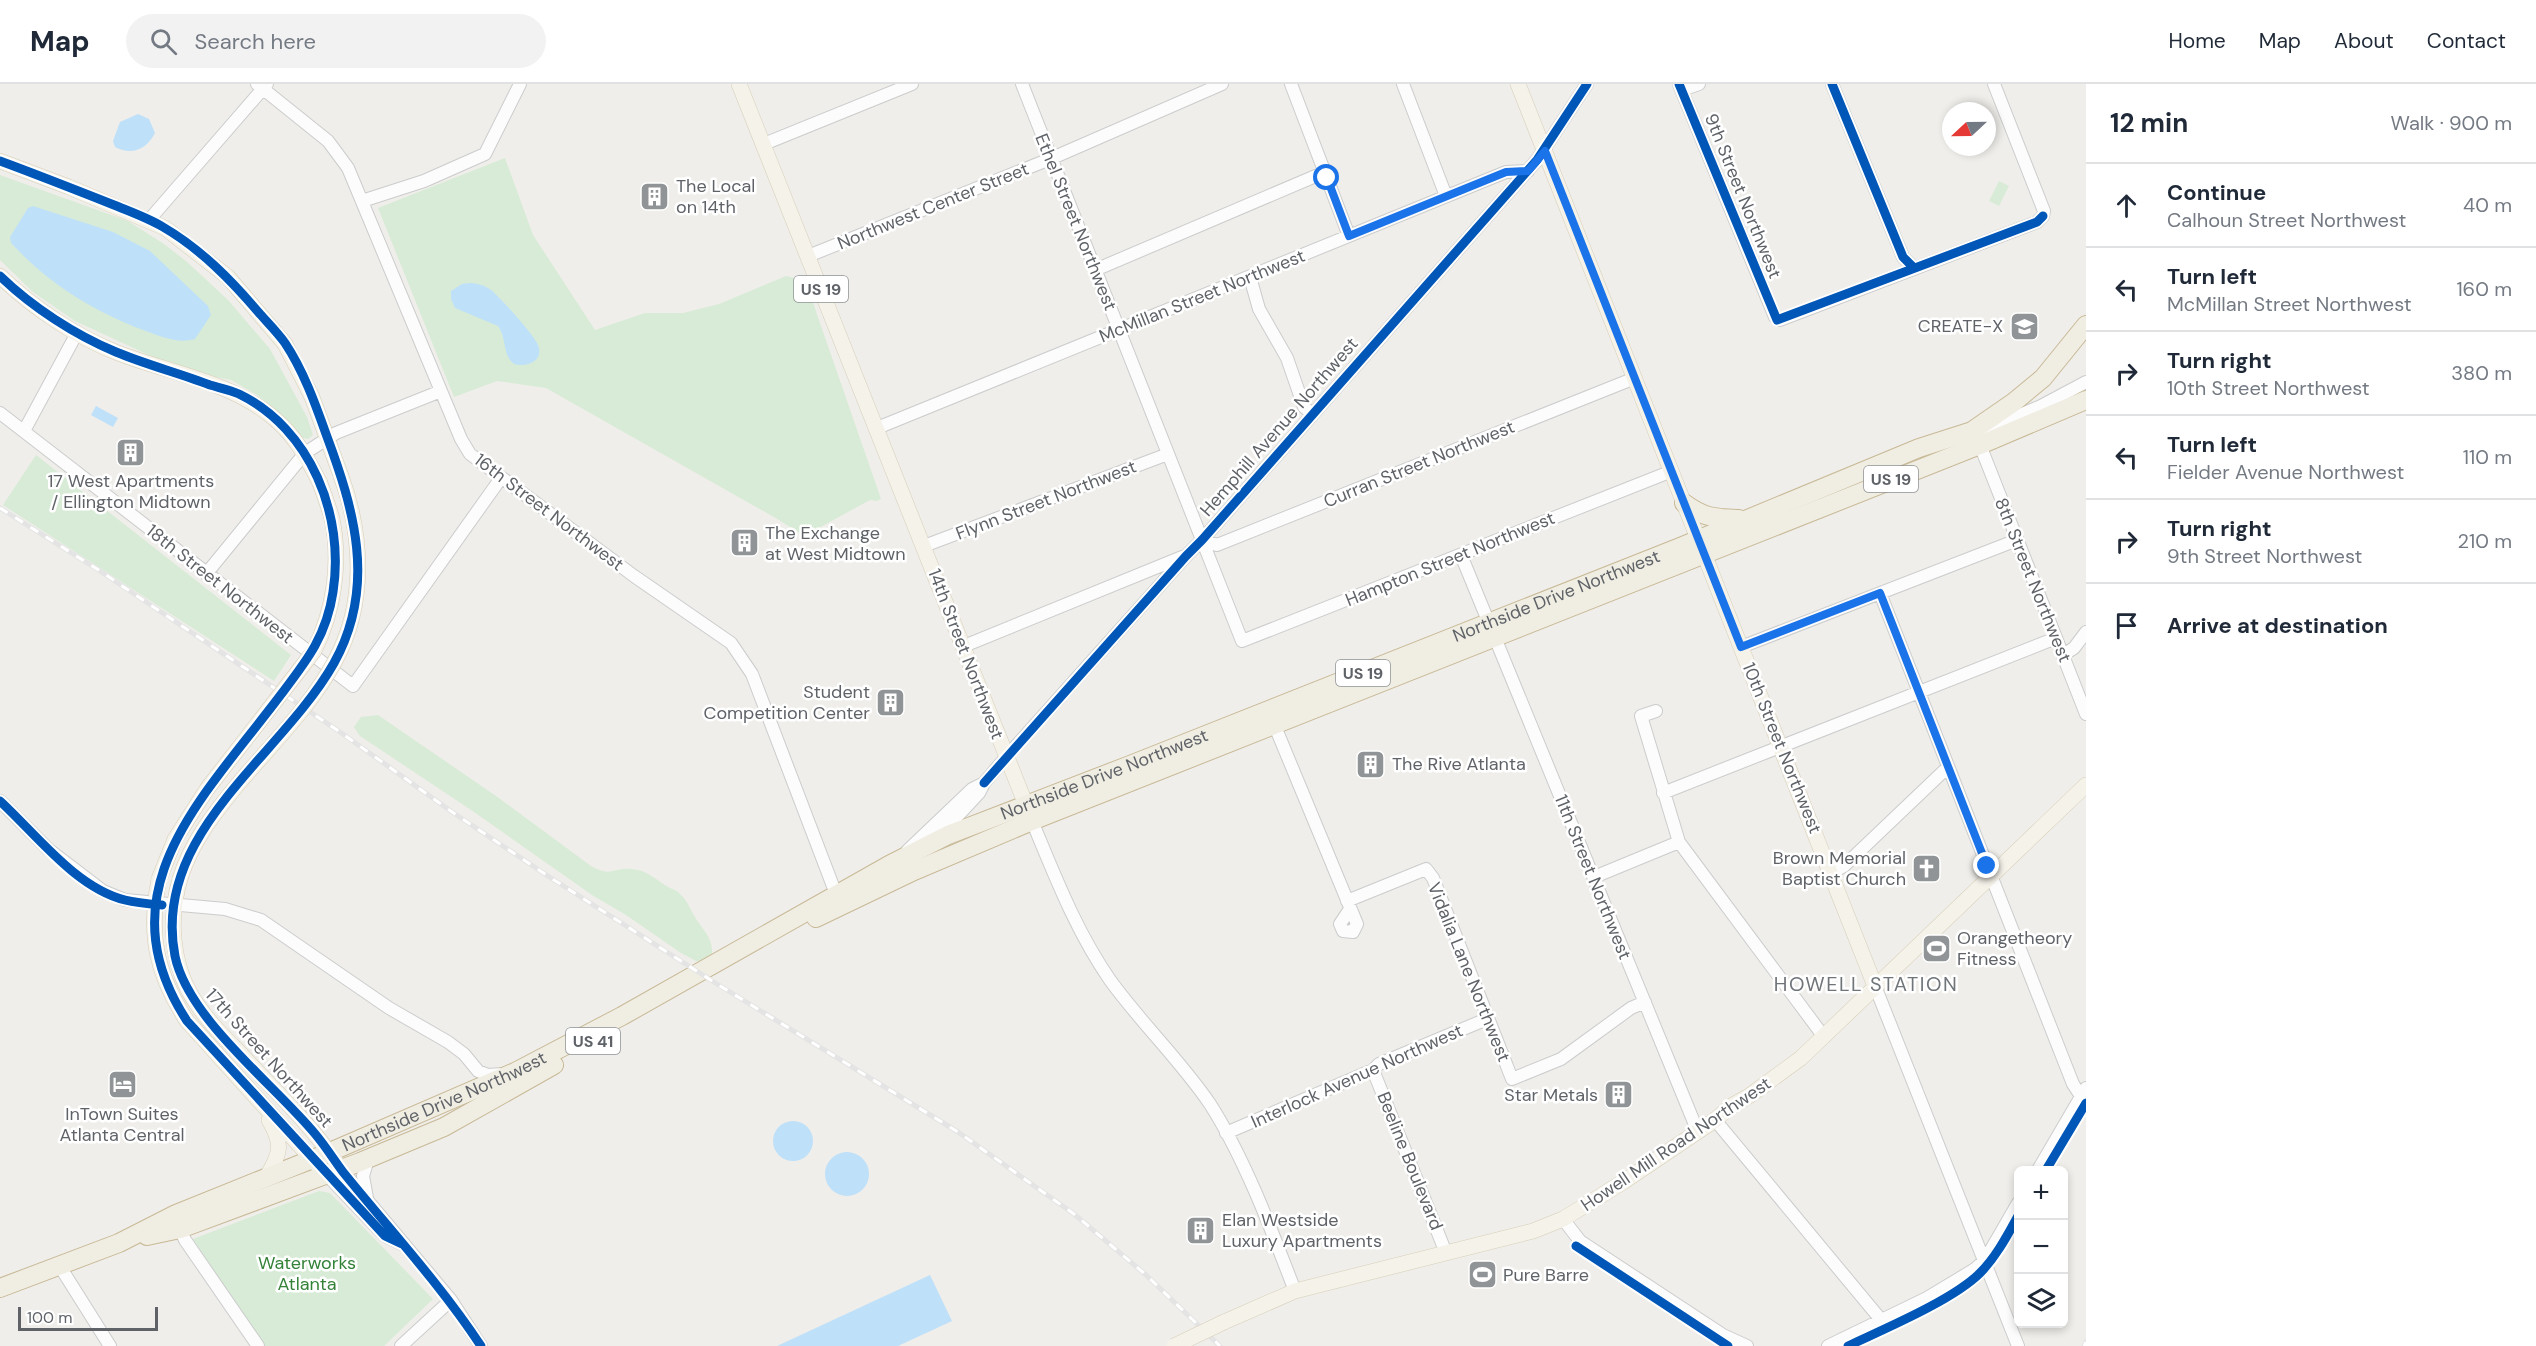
<!DOCTYPE html>
<meta charset="utf-8">
<style>
:root{--surface:#fff;--page:#f2f2f3;--text:#1f2937;--muted:#747a83;--line:#e0e1e3}
body{margin:0;font-family:"DM Sans",sans-serif;background:var(--page);color:var(--text)}
.controls{position:absolute;right:18px;bottom:18px;display:grid;overflow:hidden;border-radius:9px;box-shadow:0 3px 9px #0003}
.controls button{width:54px;height:54px;display:grid;place-items:center;padding:0;border:0;border-bottom:2px solid var(--line);background:var(--surface);color:var(--text);font:30px sans-serif}
.compass{position:absolute;left:1942px;top:18px;width:54px;height:54px;border-radius:50%;background:var(--surface);box-shadow:0 3px 9px #0003;rotate:248deg}
.scale{position:absolute;left:18px;bottom:15px;width:140px;box-sizing:border-box;padding-left:6px;border:3px solid #5f6368;border-top:0;font-size:16px;line-height:21px;white-space:nowrap;color:#5f6368;-webkit-text-stroke:4px #fff;paint-order:stroke}
.stop{position:absolute;width:18px;height:18px;margin:-14px;border:4px solid #1a73e8;border-radius:50%;background:#fff}
.stop.end{background:#1a73e8;border-color:#fff;box-shadow:0 2px 6px #0008}
.list{margin:0;padding:0;list-style:none}
h2{display:flex;justify-content:space-between;align-items:center;height:78px;margin:0;padding:0 24px;font-size:26px}
h2 small{font-size:20px;font-weight:400;color:var(--muted)}
.list li{display:grid;grid-template-columns:39px 1fr auto;gap:18px;align-items:center;box-sizing:border-box;height:84px;padding:0 24px;border-top:2px solid var(--line)}
.list b{display:block;font-size:22px;white-space:nowrap}
.list p{margin:0;font-size:20px;white-space:nowrap;color:var(--muted)}
.list em{font-size:20px;font-style:normal;color:var(--muted)}
.icon{flex:none;width:33px;height:33px;fill:none;stroke:currentColor;stroke-width:2;stroke-linecap:round;stroke-linejoin:round}
.map{position:relative;flex:none;width:2086px;height:1262px;overflow:hidden}
header{display:flex;align-items:center;gap:36px;box-sizing:border-box;height:84px;padding:0 30px;background:var(--surface);border-bottom:2px solid var(--line)}
header strong{font-size:28px}
nav{display:flex;gap:33px;margin-inline-start:auto;font-size:21px}
.search{width:420px;height:54px;background:var(--page);display:flex;align-items:center;gap:15px;box-sizing:border-box;padding:0 21px;border-radius:33px;color:var(--muted);font-size:22px}
main{display:flex}
aside{flex:1;background:var(--surface)}
.map>svg:first-child{display:block}
.green{fill:#d8ebd6}
.water{fill:#bfe0f9}
.lines{fill:none;stroke-linecap:round;stroke-linejoin:round}
.minor-casing{stroke:#cbcccc;stroke-width:14}
.major-casing{stroke:#d7ceb8;stroke-width:16}
.highway-casing{stroke:#c8b996;stroke-width:20}
.minor{stroke:#fdfcfc;stroke-width:12}
.major{stroke:#f4f2e9;stroke-width:15}
.highway{stroke:#f0ede3;stroke-width:18}
.rail-casing{stroke:#e4e4e4;stroke-width:5}
.rail{stroke:#fff;stroke-width:3;stroke-dasharray:9;stroke-linecap:butt}
.major-bridge-casing{stroke:#d7ceb8;stroke-width:16;stroke-linecap:butt}
.major-bridge{stroke:#f4f2e9;stroke-width:15}
.cycleway-casing{stroke:#fff;stroke-width:13}
.cycleway{stroke:#0057b8;stroke-width:9}
.route{stroke:#1a73e8;stroke-width:8}
.labels{text-anchor:middle;dominant-baseline:central;stroke-width:5;stroke-linejoin:round;paint-order:stroke}
.shield{fill:#fff;stroke:#8f9295;stroke-width:1.5}
.shield-label{font-size:16px;font-weight:bold;fill:#5f6368}
.poi-label{font-size:18px;fill:#5f6368;stroke:#fff;text-anchor:start}
.street-label{font-size:18px;fill:#5f6368;stroke:#fff}
.park-label{font-size:18px;fill:#348238;stroke:#fff}
.neighbourhood-label{font-size:20px;letter-spacing:1.5px;fill:#70757a;stroke:#fff}
</style>
<header>
<strong>Map</strong>
<div class="search"><svg class="icon" aria-label="search" viewBox="0 0 24 24"><circle cx="10" cy="10" r="6"/><path d="M15 15l6 6"/></svg>Search here</div>
<nav><a>Home</a><a>Map</a><a>About</a><a>Contact</a></nav>
</header>
<main>
<div class="map">
<svg width="2086" height="1262" viewBox="0 0 2086 1262">
<rect width="100%" height="100%" fill="#efeeea"/>
<path class="green" d="M505,74L533,151L595,246L645,229H683L719,220L786,192L798,195L811,213L881,415L877,417L870,416L804,452L779,436L546,304L497,297L454,313L378,124Z
M0,91L128,137L164,160L186,177L228,216L270,265L307,333L313,351L308,355L303,354L275,325L257,311L231,296L205,291L153,273L75,237L33,208L0,176Z
M1999,97L2009,102L1999,122L1989,117Z
M36,371L291,571L274,597L3,421Z
M378,631L496,712L591,782C613,794 612,783 631,785C647,786 655,795 668,803C672,805 677,806 680,810C687,816 690,825 695,833C703,847 713,853 712,870L705,877H696L681,869L626,831L592,811L474,728L360,652L354,643L361,633Z
M319,1107L330,1109L433,1215L384,1262H264L193,1155Z"/>
<path class="water" d="M138,30L149,35L155,49C147,65 132,72 115,63L113,57L120,38Z
M33,122L113,148L150,167L208,222L211,231L195,255C178,260 162,253 146,247C94,228 49,200 11,159L10,153L28,124Z
M469,199C477,199 484,201 491,206C500,213 532,249 537,259C546,276 528,284 514,280C502,271 507,254 498,242L455,224L451,215V207L462,200Z
M96,322L118,334L113,343L91,331Z
M773 1057a20 20 0 1 1 40 0a20 20 0 1 1-40 0Z
M825 1090a22 22 0 1 1 44 0a22 22 0 1 1-44 0Z
M930,1191L952,1237L898,1262H777Z"/>
<g class="lines">
<defs>
<path id="minor" d="M257,0L328,57L348,84L461,355L470,370L634,492L731,559L752,590L836,810
M1022,0L1242,557L1672,387
M1291,0L1349,152
M1403,0L1446,112
M1679,0L1775,233L1780,236L2037,138L2043,132L2044,127L1994,0
M1832,0L1903,173L1914,184
M1682,6L1699,0
M764,60L912,0
M362,117L424,97L485,70L520,0
M149,136L267,0
M808,172L1050,75L1222,0
M1095,186L1325,88
M1250,193L1259,225L1287,274L1304,323L1312,330
M0,329L353,602L501,394
M877,344L1506,88L1528,87
M1984,346L2041,322L2086,298
M24,347L77,249
M1980,361L2086,630
M1202,456L1217,461L1635,294
M924,462L1168,370
M1461,471L1698,1048
M206,490L305,369L336,349L441,307
M1880,509L2073,1000L2081,1012
M964,562L1182,473
M1741,563L2017,456
M2063,571L2074,564L2086,548
M1656,627L1641,632L1679,758L1824,953
M1274,640L1357,840L1353,848L1343,847L1340,840L1350,825
M1663,709L2056,554
M0,717L48,765L103,807L125,816L225,825L261,836L389,924L448,958L464,970L478,987L488,991L502,990
M1032,737C1055,792 1076,847 1110,896C1141,939 1180,976 1210,1020C1244,1073 1272,1147 1295,1207
M939,752L979,709L984,699L1007,672L1186,472L1202,456L1537,76L1587,0
M907,767L972,705L984,699
M1831,789L1844,782L1948,683
M1594,793L1679,758
M1347,817L1426,785L1433,794L1512,995L1561,975L1631,924L1645,918
M1875,902L2018,1262
M1373,986L1446,1169
M1715,1036L1882,1237
M1226,1049L1373,986L1379,980L1487,935
M341,1085L451,1216L481,1262
M2038,1086L2086,1004
M326,1090L385,1152L404,1161
M367,1114L363,1092L368,1075
M1563,1135L1580,1157L1723,1251L1747,1262
M180,1145L185,1156L258,1262
M59,1181L110,1262
M401,1262L451,1216
M1828,1262L1927,1214L1975,1185L1985,1176L2018,1119"/>
<path id="major" d="M739,0L1030,731
M1518,0L1875,902
M0,77L69,103L165,144L228,193L285,260L312,313L341,392
M0,192C32,223 76,253 118,269C170,289 233,298 276,336C296,353 308,376 320,399
M159,795C148,850 156,890 187,937L320,1084
M180,795C169,833 171,876 191,911C203,932 221,950 238,967C271,1003 308,1037 336,1078
M267,1092C281,1069 283,1060 269,1036
M1224,1238L1295,1207L1533,1147L1563,1135L1623,1098L1715,1036L1731,1022L1749,1012L1801,974L2086,701"/>
<g id="highway">
<path d="M1684,419C1704,434 1714,434 1739,435"/>
<path d="M816,834L914,787L1032,737L1980,361L2086,316"/>
<path d="M147,1152L180,1145L360,1078L444,1043L554,981"/>
<path id="s1" d="M0,1204L119,1159L176,1130L330,1068L515,988L622,932L889,781L948,751L1130,681L1680,463L1919,364L1972,347L2014,318L2043,294L2086,241"/>
</g>
</defs>
<use href="#minor" class="minor-casing"/>
<use href="#major" class="major-casing"/>
<use href="#highway" class="highway-casing"/>
<use href="#minor" class="minor"/>
<use href="#major" class="major"/>
<use href="#highway" class="highway"/>
<defs>
<path id="rail" d="M0,424L97,485L340,648L455,730L551,794L717,900L958,1048L1074,1130L1145,1190L1220,1262
M2084,1262L2086,1258"/>
</defs>
<use href="#rail" class="rail-casing"/>
<use href="#rail" class="rail"/>
<defs>
<path id="major-bridge" d="M159,795L175,755L207,705L314,567C334,527 341,478 332,435C329,423 324,411 320,399
M180,795C191,758 215,728 239,699C272,660 311,622 335,577C366,520 363,452 341,392
M1174,1262L1224,1238"/>
</defs>
<use href="#major-bridge" class="major-bridge-casing"/>
<use href="#major-bridge" class="major-bridge"/>
<defs>
<path id="cycleway" d="M1679,0L1777,236L2037,138L2043,132
M1832,0L1903,173L1914,184
M0,77C38,91 76,106 114,121C131,128 148,134 163,143C201,165 232,197 260,230C268,239 278,249 285,259C303,286 315,319 326,350C354,425 377,502 334,579C281,673 151,749 175,872C188,935 275,1001 316,1051C326,1063 334,1076 343,1088C390,1146 440,1200 481,1262
M0,192C32,223 75,251 116,268C147,281 179,289 210,301C220,304 230,306 239,310C311,345 345,432 333,508C326,555 304,580 276,617C200,717 103,808 187,937L385,1152L402,1160
M984,699L1186,472L1202,456L1537,76L1587,0
M0,717C36,750 76,804 125,816C137,819 150,820 162,821
M2046,1086L2086,1019
M1576,1162L1728,1262
M1848,1262C1884,1245 1953,1216 1980,1189C1996,1173 2007,1152 2018,1132"/>
</defs>
<use href="#cycleway" class="cycleway-casing"/>
<use href="#cycleway" class="cycleway"/>
</g>
<g class="lines">
<path class="route" d="M1327,94L1349,152L1506,88L1528,87L1545,67L1741,563L1880,509L1987,782"/>
</g>
<defs>
<symbol id="building-square" viewBox="-11 -11 22 22"><rect x="-9" y="-9" width="18" height="18" rx="4" fill="#919496" stroke="#fff"/><path d="M-4-6H4V6H1V3H-1V6H-4ZM-2.5-4.3h1.7v1.8h-1.7ZM.8-4.3h1.7v1.8H.8ZM-2.5-1h1.7V.8h-1.7ZM.8-1h1.7V.8H.8Z" fill="#fff"/></symbol>
<symbol id="university-square" viewBox="-11 -11 22 22"><rect x="-9" y="-9" width="18" height="18" rx="4" fill="#919496" stroke="#fff"/><path d="M0-5L7-2L0 1L-7-2ZM-4 1L0 2.5L4 1V4Q0 6-4 4Z" fill="#fff"/></symbol>
<symbol id="church-square" viewBox="-11 -11 22 22"><rect x="-9" y="-9" width="18" height="18" rx="4" fill="#919496" stroke="#fff"/><path d="M-1.2-6h2.4v3.5h3.3v2.4h-3.3V6h-2.4V-.1h-3.3v-2.4h3.3Z" fill="#fff"/></symbol>
<symbol id="stadium-square" viewBox="-11 -11 22 22"><rect x="-9" y="-9" width="18" height="18" rx="4" fill="#919496" stroke="#fff"/><path d="M0-5a6.5 5 0 1 0 0 10a6.5 5 0 1 0 0-10ZM-3.5-1.8h7v3.6h-7Z" fill="#fff"/></symbol>
<symbol id="hotel-square" viewBox="-11 -11 22 22"><rect x="-9" y="-9" width="18" height="18" rx="4" fill="#919496" stroke="#fff"/><path d="M-6-4.5h1.5V1H6V5H4.5V3h-9V5H-6ZM-4 0a1.8 1.8 0 1 1 3.6 0ZM.5 0V-2.5h3Q6-2.5 6 0Z" fill="#fff"/></symbol>
</defs>
<g fill-rule="evenodd">
<use href="#building-square" x="638" y="96" width="33" height="33"/>
<use href="#university-square" x="2008" y="226" width="33" height="33"/>
<use href="#building-square" x="114" y="352" width="33" height="33"/>
<use href="#building-square" x="728" y="442" width="33" height="33"/>
<use href="#building-square" x="874" y="602" width="33" height="33"/>
<use href="#building-square" x="1354" y="664" width="33" height="33"/>
<use href="#church-square" x="1910" y="768" width="33" height="33"/>
<use href="#stadium-square" x="1920" y="848" width="33" height="33"/>
<use href="#hotel-square" x="106" y="984" width="33" height="33"/>
<use href="#building-square" x="1602" y="994" width="33" height="33"/>
<use href="#building-square" x="1184" y="1130" width="33" height="33"/>
<use href="#stadium-square" x="1466" y="1174" width="33" height="33"/>
</g>
<g class="labels">
<g class="shield">
<rect x="794" y="192" width="54" height="26" rx="4.5"/>
<rect x="1864" y="382" width="54" height="26" rx="4.5"/>
<rect x="1336" y="576" width="54" height="26" rx="4.5"/>
<rect x="566" y="944" width="54" height="26" rx="4.5"/>
</g>
<g class="shield-label">
<text x="821" y="205">US 19</text>
<text x="1891" y="395">US 19</text>
<text x="1363" y="589">US 19</text>
<text x="593" y="957">US 41</text>
</g>
<g class="poi-label">
<text x="676" y="102">The Local<tspan x="676" dy="21">on 14th</tspan></text>
<text x="2003" y="242" text-anchor="end">CREATE-X</text>
<text x="131" y="397" text-anchor="middle">17 West Apartments<tspan x="131" dy="21">/ Ellington Midtown</tspan></text>
<text x="765" y="449">The Exchange<tspan x="765" dy="21">at West Midtown</tspan></text>
<text x="870" y="608" text-anchor="end">Student<tspan x="870" dy="21">Competition Center</tspan></text>
<text x="1392" y="680">The Rive Atlanta</text>
<text x="1906" y="774" text-anchor="end">Brown Memorial<tspan x="1906" dy="21">Baptist Church</tspan></text>
<text x="1957" y="854">Orangetheory<tspan x="1957" dy="21">Fitness</tspan></text>
<text x="1598" y="1011" text-anchor="end">Star Metals</text>
<text x="122" y="1030" text-anchor="middle">InTown Suites<tspan x="122" dy="21">Atlanta Central</tspan></text>
<text x="1222" y="1136">Elan Westside<tspan x="1222" dy="21">Luxury Apartments</tspan></text>
<text x="1503" y="1191">Pure Barre</text>
</g>
<g class="street-label">
<text transform="translate(1743 112) rotate(68)">9th Street Northwest</text>
<text transform="translate(933 122) rotate(-22)">Northwest Center Street</text>
<text transform="translate(1076 138) rotate(68)">Ethel Street Northwest</text>
<text transform="translate(1202 212) rotate(-22)">McMillan Street Northwest</text>
<text transform="translate(1279 343) rotate(-49)">Hemphill Avenue Northwest</text>
<text transform="translate(1419 380) rotate(-22)">Curran Street Northwest</text>
<text transform="translate(1046 416) rotate(-21)">Flynn Street Northwest</text>
<text transform="translate(549 428) rotate(37)">16th Street Northwest</text>
<text transform="translate(1450 475) rotate(-22)">Hampton Street Northwest</text>
<text transform="translate(2033 496) rotate(68)">8th Street Northwest</text>
<text transform="translate(220 500) rotate(38)">18th Street Northwest</text>
<text stroke="none"><textPath href="#s1" startOffset="1706">Northside Drive Northwest</textPath></text>
<text transform="translate(966 570) rotate(69)">14th Street Northwest</text>
<text transform="translate(1782 664) rotate(68)">10th Street Northwest</text>
<text stroke="none"><textPath href="#s1" startOffset="1220">Northside Drive Northwest</textPath></text>
<text transform="translate(1593 793) rotate(68)">11th Street Northwest</text>
<text transform="translate(1469 888) rotate(68)">Vidalia Lane Northwest</text>
<text transform="translate(269 974) rotate(48)">17th Street Northwest</text>
<text transform="translate(1357 992) rotate(-24)">Interlock Avenue Northwest</text>
<text stroke="none"><textPath href="#s1" startOffset="482">Northside Drive Northwest</textPath></text>
<text transform="translate(1676 1060) rotate(-34)">Howell Mill Road Northwest</text>
<text transform="translate(1410 1077) rotate(68)">Beeline Boulevard</text>
</g>
<g class="park-label">
<text x="307" y="1179">Waterworks<tspan x="307" dy="21">Atlanta</tspan></text>
</g>
<g class="neighbourhood-label">
<text x="1866" y="900">HOWELL STATION</text>
</g>
</g>
</svg>
<div class="controls">
<button>+</button>
<button>−</button>
<button><svg class="icon" aria-label="layers" viewBox="0 0 24 24"><path d="M12 4l9 5-9 5-9-5zM3 14l9 5 9-5"/></svg></button>
</div>
<svg class="compass" viewBox="-18 -18 36 36"><path d="M0-13l5 13h-10z" fill="#e53935"/><path d="M0 13l5-13h-10z" fill="#747a83"/></svg>
<div class="scale">100 m</div>
<div class="stop" style="left:1327px;top:94px"></div>
<div class="stop end" style="left:1987px;top:782px"></div>
</div>
<aside>
<h2>12 min<small>Walk · 900 m</small></h2>
<ul class="list">
<li><svg class="icon" aria-label="ahead" viewBox="0 0 24 24"><path d="M12 20V5M6 11l6-6 6 6"/></svg><div><b>Continue</b><p>Calhoun Street Northwest</p></div><em>40 m</em></li>
<li><svg class="icon" aria-label="left" viewBox="0 0 24 24"><path d="M17 20v-9H6M10 6l-5 5 5 5"/></svg><div><b>Turn left</b><p>McMillan Street Northwest</p></div><em>160 m</em></li>
<li><svg class="icon" aria-label="right" viewBox="0 0 24 24"><path d="M7 20v-9h11M14 6l5 5-5 5"/></svg><div><b>Turn right</b><p>10th Street Northwest</p></div><em>380 m</em></li>
<li><svg class="icon" aria-label="left" viewBox="0 0 24 24"><path d="M17 20v-9H6M10 6l-5 5 5 5"/></svg><div><b>Turn left</b><p>Fielder Avenue Northwest</p></div><em>110 m</em></li>
<li><svg class="icon" aria-label="right" viewBox="0 0 24 24"><path d="M7 20v-9h11M14 6l5 5-5 5"/></svg><div><b>Turn right</b><p>9th Street Northwest</p></div><em>210 m</em></li>
<li><svg class="icon" aria-label="arrive" viewBox="0 0 24 24"><path d="M6 21V4h12l-3 4 3 4H6"/></svg><div><b>Arrive at destination</b></div></li>
</ul>
</aside>
</main>
